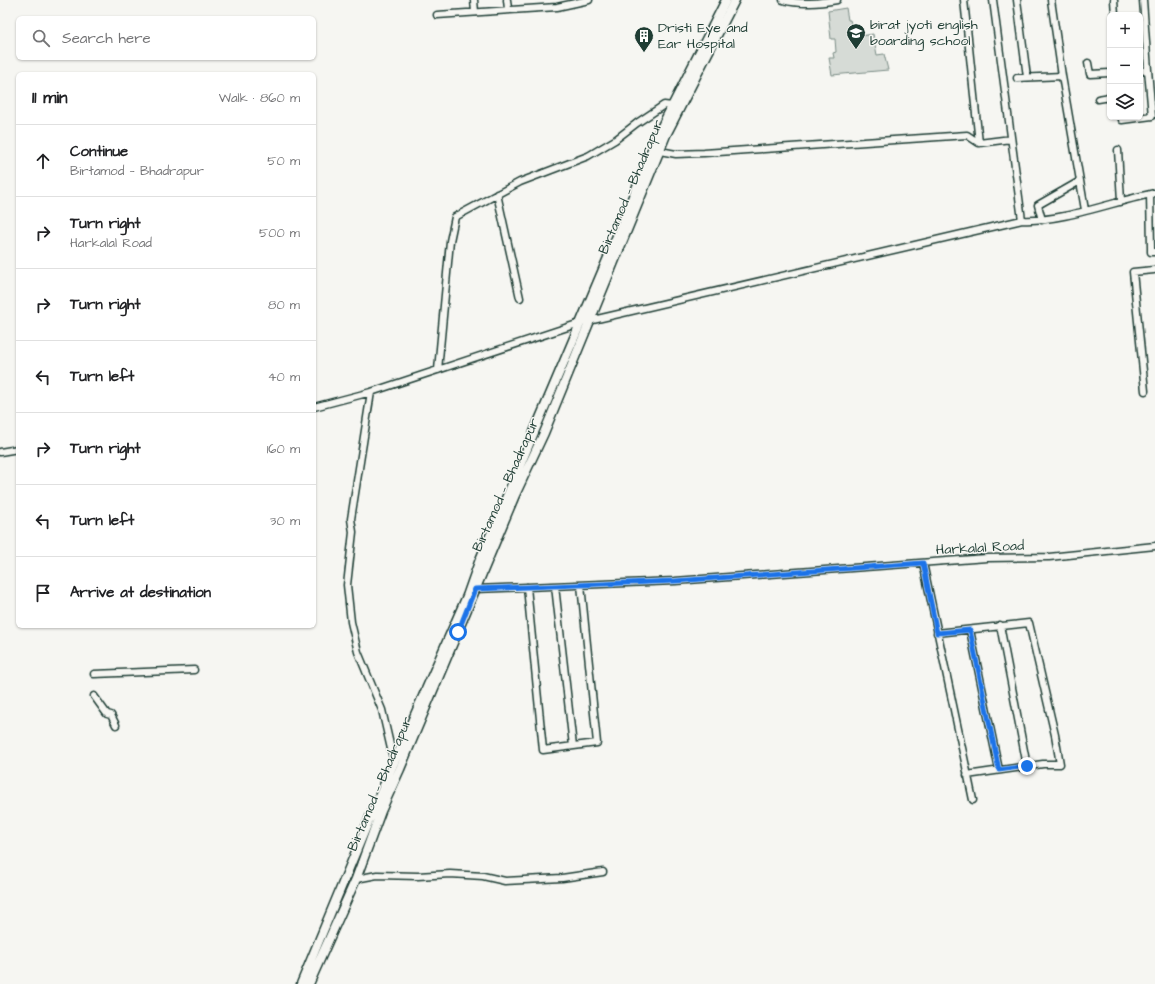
<!DOCTYPE html>
<meta charset="utf-8">
<style>
:root{--surface:#fff;--page:#f2f2f2;--text:#202124;--muted:#757577;--line:#e0e0e0}
body{margin:0;font-family:"Architects Daughter",sans-serif;background:var(--page);color:var(--text)}
.controls{position:absolute;right:12px;top:12px;display:grid;overflow:hidden;border-radius:6px;box-shadow:0 1px 3px #0004}
.controls button{width:36px;height:36px;display:grid;place-items:center;padding:0;border:0;border-bottom:1px solid var(--line);background:var(--surface);color:var(--text);font:20px sans-serif}
.stop{position:absolute;width:12px;height:12px;margin:-9px;border:3px solid #1a73e8;border-radius:50%;background:#fff}
.stop.end{background:#1a73e8;border-color:#fff;box-shadow:0 1px 4px #0008}
.list{margin:0;padding:0;list-style:none}
h2{display:flex;justify-content:space-between;align-items:center;height:52px;margin:0;padding:0 16px;font-size:17px}
h2 small{font-size:13px;font-weight:400;color:var(--muted)}
.list li{display:grid;grid-template-columns:26px 1fr auto;gap:12px;align-items:center;box-sizing:border-box;height:72px;padding:0 16px;border-top:1px solid var(--line)}
.list b{display:block;font-size:15px;white-space:nowrap}
.list p{margin:0;font-size:13px;white-space:nowrap;color:var(--muted)}
.list em{font-size:13px;font-style:normal;color:var(--muted)}
.icon{flex:none;width:22px;height:22px;fill:none;stroke:currentColor;stroke-width:2;stroke-linecap:round;stroke-linejoin:round}
.map{position:relative;flex:none;width:1155px;height:984px;overflow:hidden}
.search{position:absolute;background:var(--surface);box-shadow:0 1px 3px #0004;left:16px;top:16px;width:300px;height:44px;display:flex;align-items:center;gap:10px;box-sizing:border-box;padding:0 14px;border-radius:6px;color:var(--muted);font-size:15px}
.panel{position:absolute;background:var(--surface);box-shadow:0 1px 3px #0004;left:16px;top:72px;width:300px;height:556px;border-radius:6px}
.map>svg:first-child{display:block}
.green{fill:#d6dbd6;stroke:#7a8c85}
.lines{fill:none;stroke-linecap:round;stroke-linejoin:round}
.minor-casing{stroke:#1f3d34;stroke-width:9}
.major-casing{stroke:#1f3d34;stroke-width:11}
.minor{stroke:#f6f6f2;stroke-width:6}
.major{stroke:#f6f6f2;stroke-width:8}
.route{stroke:#1a73e8;stroke-width:5}
.labels{text-anchor:middle;dominant-baseline:central;stroke-width:3;stroke-linejoin:round;paint-order:stroke}
.poi-label{font-size:14px;fill:#1f3d34;stroke:#f6f6f2;text-anchor:start}
.street-label{font-size:14px;fill:#1f3d34;stroke:#f6f6f2}
</style>
<div class="map">
<svg width="1155" height="984" viewBox="0 0 1155 984">
<rect width="100%" height="100%" fill="#f6f6f2"/>
<filter id="ink" filterUnits="userSpaceOnUse"><feTurbulence type="fractalNoise" baseFrequency=".025" numOctaves="2"/><feDisplacementMap in="SourceGraphic" scale="8" xChannelSelector="R" yChannelSelector="G"/><feConvolveMatrix kernelMatrix="1 2 1 2 8 2 1 2 1" color-interpolation-filters="sRGB"/></filter>
<g filter="url(#ink)">
<path class="green" d="M846,8L848,20H850L855,37L873,34L877,55L884,54L888,70L832,75L829,58H834L833,53L836,52L835,39H831L828,11Z"/>
<g class="lines">
<defs>
<path id="minor" d="M474,0L475,12
M507,0L508,9
M783,0C801,5 819,3 837,0
M993,0L1022,220
M1017,0L1027,77
M1114,0L1115,15
M1143,0L1148,70
M437,15L557,7L589,0
M1088,63L1090,74L1110,73
M1062,76L1085,210
M1017,78L1062,76L1051,0
M1098,99L1110,97
M1122,117V120L1152,116L1148,70L1140,71
M979,143L1011,139
M1118,150L1121,201
M660,151L676,154L704,153L967,135L979,143L964,0
M497,194L520,298
M1150,194L1151,248V252H1155
M1042,220L1038,205L1080,181
M438,370L450,241L455,217L520,182L588,156L615,140L637,123L664,105L672,106
M1145,391L1133,272L1154,270
M371,392L351,519L353,532L347,585L351,622L358,652L382,710L394,762
M314,407L371,392L580,323L1022,220C1062,222 1115,201 1155,193
M0,452L18,449
M923,563L973,800
M555,586L573,746
M472,587L475,589L675,581L987,558L1049,557L1155,546
M527,587L543,750L597,743L581,585
M1000,625L1027,766
M970,630L999,770
M937,633L1029,623L1055,735L1060,764H1043L967,775
M94,674L194,670
M94,696L107,714L111,715L116,725
M356,879L377,875L418,876L450,874L483,876L505,881L562,878L603,872"/>
<path id="major" d="M301,984L374,808L467,596L479,562L610,253L659,132L726,0
M309,984L356,879L381,811L400,769L515,495L544,433L666,135L735,0"/>
</defs>
<use href="#minor" class="minor-casing"/>
<use href="#major" class="major-casing"/>
<use href="#minor" class="minor"/>
<use href="#major" class="major"/>
</g>
</g>
<g class="lines" filter="url(#ink)">
<path class="route" d="M458,632L475,589L675,581L923,563L937,633L970,630L999,770L1027,766"/>
</g>
<defs>
<symbol id="school-pin" viewBox="-11 -11 22 30"><path d="M0 17L-7.5 6A9.5 9.5 0 1 1 7.5 6Z" fill="#1f3d34" stroke="#f6f6f2"/><path d="M0-5L7-2L0 1L-7-2ZM-4 1L0 2.5L4 1V4Q0 6-4 4Z" fill="#fff"/></symbol>
<symbol id="building-pin" viewBox="-11 -11 22 30"><path d="M0 17L-7.5 6A9.5 9.5 0 1 1 7.5 6Z" fill="#1f3d34" stroke="#f6f6f2"/><path d="M-4-6H4V6H1V3H-1V6H-4ZM-2.5-4.3h1.7v1.8h-1.7ZM.8-4.3h1.7v1.8H.8ZM-2.5-1h1.7V.8h-1.7ZM.8-1h1.7V.8H.8Z" fill="#fff"/></symbol>
</defs>
<g fill-rule="evenodd">
<use href="#school-pin" x="845" y="22" width="22" height="30"/>
<use href="#building-pin" x="633" y="25" width="22" height="30"/>
</g>
<g class="labels">
<g class="poi-label">
<text x="870" y="25">birat jyoti english<tspan x="870" dy="16">boarding school</tspan></text>
<text x="658" y="28">Dristi Eye and<tspan x="658" dy="16">Ear Hospital</tspan></text>
</g>
<g class="street-label">
<text transform="translate(631 187) rotate(-67)">Birtamod — Bhadrapur</text>
<text transform="translate(506 485) rotate(-66)">Birtamod — Bhadrapur</text>
<text transform="translate(980 548) rotate(-3)">Harkalal Road</text>
<text transform="translate(380 784) rotate(-67)">Birtamod — Bhadrapur</text>
</g>
</g>
</svg>
<div class="controls">
<button>+</button>
<button>−</button>
<button><svg class="icon" aria-label="layers" viewBox="0 0 24 24"><path d="M12 4l9 5-9 5-9-5zM3 14l9 5 9-5"/></svg></button>
</div>
<div class="stop" style="left:458px;top:632px"></div>
<div class="stop end" style="left:1027px;top:766px"></div>
<div class="search"><svg class="icon" aria-label="search" viewBox="0 0 24 24"><circle cx="10" cy="10" r="6"/><path d="M15 15l6 6"/></svg>Search here</div>
<section class="panel">
<h2>11 min<small>Walk · 860 m</small></h2>
<ul class="list">
<li><svg class="icon" aria-label="ahead" viewBox="0 0 24 24"><path d="M12 20V5M6 11l6-6 6 6"/></svg><div><b>Continue</b><p>Birtamod — Bhadrapur</p></div><em>50 m</em></li>
<li><svg class="icon" aria-label="right" viewBox="0 0 24 24"><path d="M7 20v-9h11M14 6l5 5-5 5"/></svg><div><b>Turn right</b><p>Harkalal Road</p></div><em>500 m</em></li>
<li><svg class="icon" aria-label="right" viewBox="0 0 24 24"><path d="M7 20v-9h11M14 6l5 5-5 5"/></svg><div><b>Turn right</b></div><em>80 m</em></li>
<li><svg class="icon" aria-label="left" viewBox="0 0 24 24"><path d="M17 20v-9H6M10 6l-5 5 5 5"/></svg><div><b>Turn left</b></div><em>40 m</em></li>
<li><svg class="icon" aria-label="right" viewBox="0 0 24 24"><path d="M7 20v-9h11M14 6l5 5-5 5"/></svg><div><b>Turn right</b></div><em>160 m</em></li>
<li><svg class="icon" aria-label="left" viewBox="0 0 24 24"><path d="M17 20v-9H6M10 6l-5 5 5 5"/></svg><div><b>Turn left</b></div><em>30 m</em></li>
<li><svg class="icon" aria-label="arrive" viewBox="0 0 24 24"><path d="M6 21V4h12l-3 4 3 4H6"/></svg><div><b>Arrive at destination</b></div></li>
</ul>
</section>
</div>
